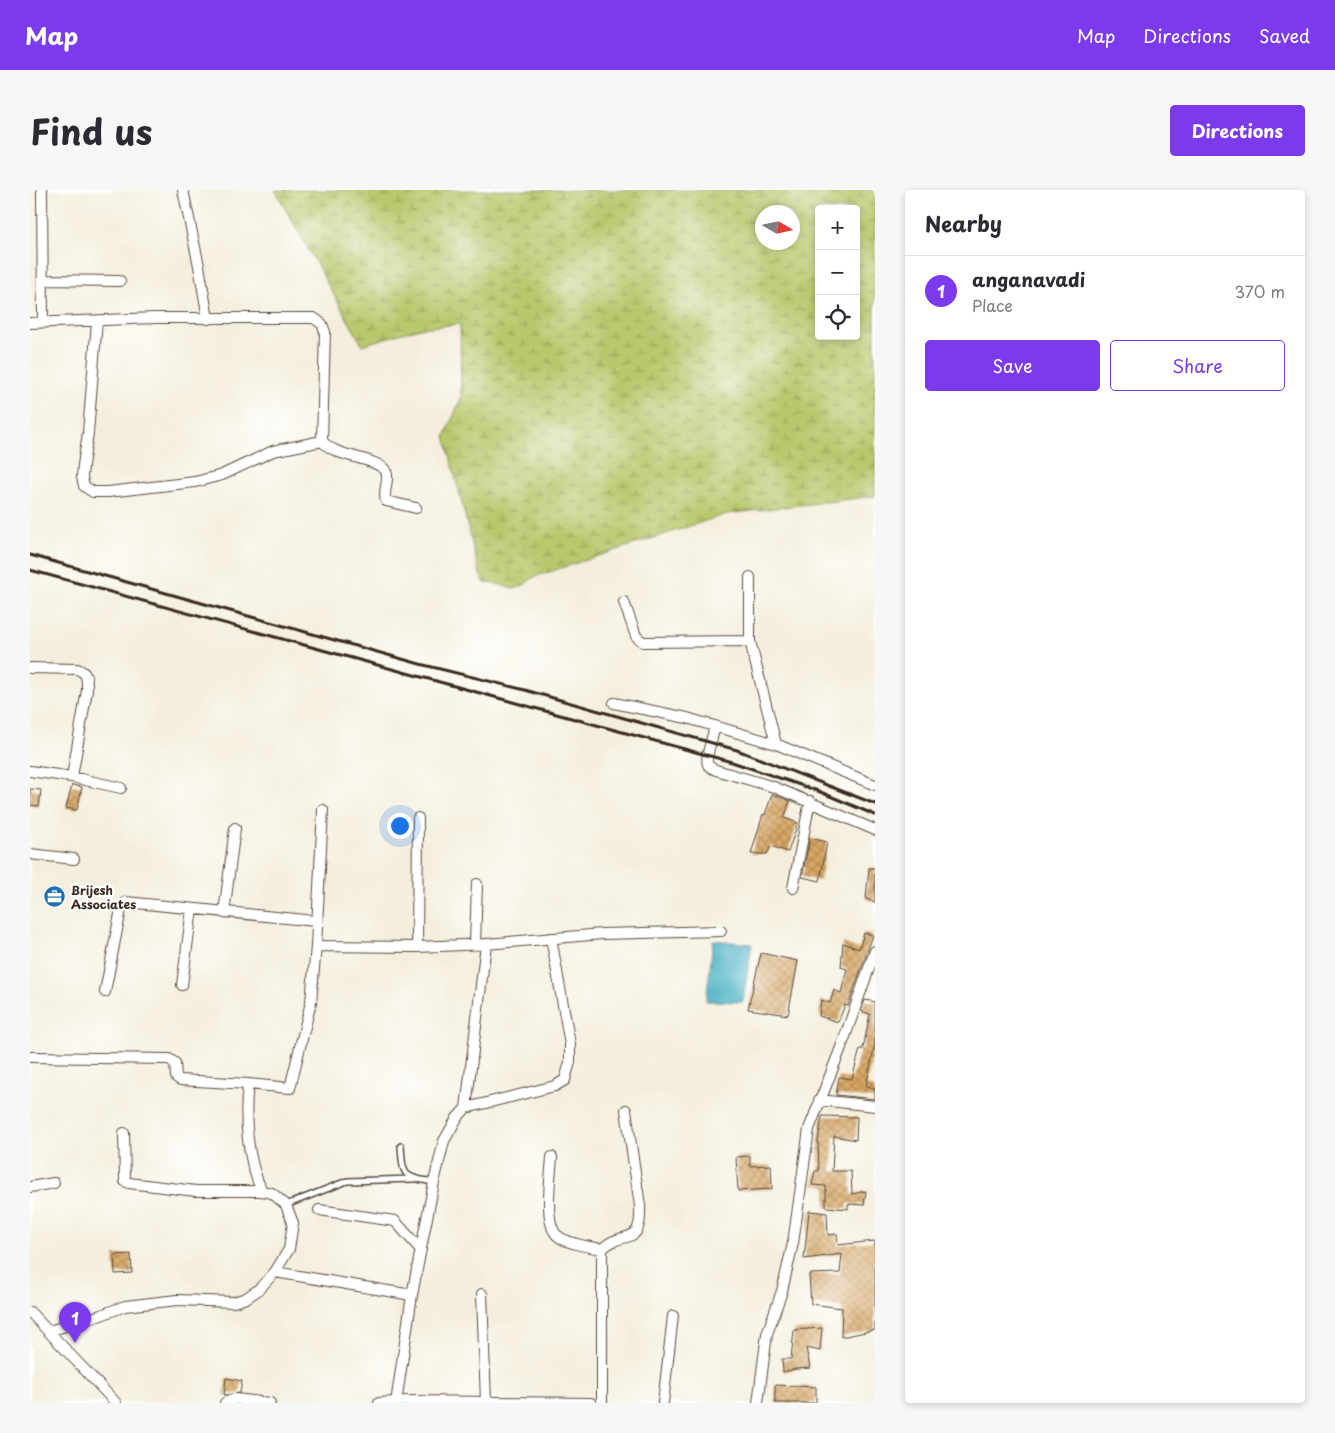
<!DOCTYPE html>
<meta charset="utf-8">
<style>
:root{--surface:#fff;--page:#f7f7f7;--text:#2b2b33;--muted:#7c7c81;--line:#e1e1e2;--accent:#7c3aed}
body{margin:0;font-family:"Playpen Sans",sans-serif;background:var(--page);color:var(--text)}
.controls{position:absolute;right:15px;top:15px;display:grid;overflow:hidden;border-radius:5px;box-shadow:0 2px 8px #0003}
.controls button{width:45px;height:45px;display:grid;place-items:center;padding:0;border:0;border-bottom:1px solid var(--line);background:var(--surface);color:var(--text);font:25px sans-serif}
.compass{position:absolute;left:725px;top:15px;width:45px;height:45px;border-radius:50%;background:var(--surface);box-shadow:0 2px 8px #0003;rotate:99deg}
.you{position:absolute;left:369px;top:635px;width:18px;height:18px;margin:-12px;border:4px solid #fff;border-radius:50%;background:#1a73e8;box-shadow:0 0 0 8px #1a73e833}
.badge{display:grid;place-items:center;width:32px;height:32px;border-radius:50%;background:var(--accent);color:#fff;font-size:16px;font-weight:700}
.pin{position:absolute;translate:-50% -41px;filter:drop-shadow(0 1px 2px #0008)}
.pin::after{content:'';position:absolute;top:26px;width:18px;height:15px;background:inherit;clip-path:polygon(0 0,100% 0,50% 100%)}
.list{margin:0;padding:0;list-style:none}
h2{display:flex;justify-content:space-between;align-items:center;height:65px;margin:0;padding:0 20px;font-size:21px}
h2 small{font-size:16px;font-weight:400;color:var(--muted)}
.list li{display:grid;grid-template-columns:32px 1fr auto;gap:15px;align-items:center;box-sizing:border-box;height:70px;padding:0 20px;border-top:1px solid var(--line)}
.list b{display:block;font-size:19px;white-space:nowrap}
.list p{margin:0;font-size:16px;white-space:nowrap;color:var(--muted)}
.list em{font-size:16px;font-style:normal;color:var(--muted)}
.actions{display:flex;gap:10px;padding:15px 20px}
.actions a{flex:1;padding:11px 0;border:1px solid var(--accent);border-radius:5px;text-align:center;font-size:18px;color:var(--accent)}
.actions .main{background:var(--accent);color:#fff}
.icon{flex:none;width:28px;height:28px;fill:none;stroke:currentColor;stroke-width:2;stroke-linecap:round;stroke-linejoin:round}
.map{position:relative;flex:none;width:845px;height:1213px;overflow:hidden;border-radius:5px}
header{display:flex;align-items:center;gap:30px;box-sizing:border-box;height:70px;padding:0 25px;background:var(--accent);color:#fff}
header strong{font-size:24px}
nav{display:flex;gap:28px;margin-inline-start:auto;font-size:18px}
.intro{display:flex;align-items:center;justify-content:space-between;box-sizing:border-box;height:120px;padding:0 30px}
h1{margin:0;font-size:35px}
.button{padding:12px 22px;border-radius:5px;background:var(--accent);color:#fff;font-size:18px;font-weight:700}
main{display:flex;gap:30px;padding:0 30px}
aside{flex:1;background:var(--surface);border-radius:5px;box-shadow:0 2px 8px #0003}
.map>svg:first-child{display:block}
.wetland{fill:url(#wetland-marsh);stroke:#7a7a46;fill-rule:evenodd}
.water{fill:#41acc0;stroke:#3e6b6f}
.building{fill:url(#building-cross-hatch)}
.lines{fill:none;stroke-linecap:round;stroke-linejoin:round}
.service-casing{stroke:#57483b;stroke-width:8}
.minor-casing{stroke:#57483b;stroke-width:12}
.service{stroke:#fff;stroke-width:5}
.minor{stroke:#fff;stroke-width:10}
.rail{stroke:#3b2a1e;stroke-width:3}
.labels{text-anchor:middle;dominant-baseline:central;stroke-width:4.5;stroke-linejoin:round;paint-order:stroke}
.poi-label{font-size:12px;font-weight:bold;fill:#3b2a1e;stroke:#fff;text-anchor:start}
</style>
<header>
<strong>Map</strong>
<nav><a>Map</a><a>Directions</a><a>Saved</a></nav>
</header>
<div class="intro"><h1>Find us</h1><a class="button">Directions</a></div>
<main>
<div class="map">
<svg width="845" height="1213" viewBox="0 0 845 1213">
<defs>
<pattern id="wetland-marsh" width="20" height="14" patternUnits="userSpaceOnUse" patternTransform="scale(1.25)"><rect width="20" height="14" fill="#b8c96d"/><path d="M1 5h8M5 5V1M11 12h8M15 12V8" fill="none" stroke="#97a359"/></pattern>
<pattern id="building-cross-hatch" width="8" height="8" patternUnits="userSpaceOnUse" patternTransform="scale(1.25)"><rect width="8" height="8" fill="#d8a763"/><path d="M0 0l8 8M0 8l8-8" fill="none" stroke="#b08851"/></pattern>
</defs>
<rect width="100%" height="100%" fill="#fff"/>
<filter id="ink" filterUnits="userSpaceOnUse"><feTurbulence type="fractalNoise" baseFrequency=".02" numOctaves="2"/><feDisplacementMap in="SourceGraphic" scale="10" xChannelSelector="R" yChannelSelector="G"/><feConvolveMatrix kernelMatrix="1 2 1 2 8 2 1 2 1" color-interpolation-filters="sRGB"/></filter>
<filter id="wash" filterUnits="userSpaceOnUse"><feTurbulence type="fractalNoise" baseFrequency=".0096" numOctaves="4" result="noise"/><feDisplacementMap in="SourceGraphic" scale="20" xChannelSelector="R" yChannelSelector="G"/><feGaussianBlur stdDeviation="1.12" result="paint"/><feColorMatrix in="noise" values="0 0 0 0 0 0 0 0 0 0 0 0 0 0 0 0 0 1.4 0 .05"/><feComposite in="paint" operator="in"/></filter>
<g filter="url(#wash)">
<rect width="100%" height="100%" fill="#f4efdd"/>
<path class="wetland" d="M245,0H845V306L697,324L504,387L494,395L484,399L468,394L455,393L450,385L415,246L431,208L430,134L390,138L332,155ZM789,19H826V146H789ZM732,22H762V52H732Z"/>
<path class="water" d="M683,750L722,754L713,812L676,811Z"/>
<g id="blocks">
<path class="building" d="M42,595L52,597L47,620L36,618Z
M0,599L11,600L9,616L0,615Z
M742,604L760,611L754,628L768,633L758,662L741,656L737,664H721L733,624L735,625Z
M780,648L797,652L790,691L772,687Z
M839,678H845V712L836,709Z
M834,743L843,745L818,816L815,815L808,832L789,826L791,810L800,813L804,800L811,803L817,779L811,777L813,753L829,759Z
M731,763L768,771L758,825L718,819Z
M835,810L845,812V854L836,896L845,898V909L806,905L809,887L822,889L830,859H833L840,824L831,821Z
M792,926L827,927L826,950L804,946L802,981H821L822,1004L836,1001L834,1015L818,1014V1019L796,1017V996L782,995L785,981H789L788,951Z
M720,966V976L741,975L742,999L708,1001L706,967Z
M779,1021L797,1023L798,1045L807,1044L808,1055L845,1051V1140L811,1147L812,1118L781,1114L779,1084L810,1083L812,1064L774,1069Z
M101,1064L102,1083L85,1084L84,1065Z
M792,1138L790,1161L776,1158L780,1178L766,1179L753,1182L752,1169H761L764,1140Z
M196,1188L212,1191L210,1203L194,1205Z
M745,1195L786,1197V1213H745Z"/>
</g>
</g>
<g filter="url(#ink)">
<use href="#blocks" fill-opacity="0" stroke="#57483b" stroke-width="1"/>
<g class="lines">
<defs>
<path id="service" d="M371,956C373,987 373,987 404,992
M256,1015L317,991L383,989"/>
<path id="minor" d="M12,0L13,132
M153,0L169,76L178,129
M13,90L90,91
M67,131L58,243L53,275L52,287L54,296L63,302H78L165,292L192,285L243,261L292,251
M0,133L125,128H284L292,134L295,142L292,251C306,268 345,267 355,280C361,288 352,301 356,311L386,318
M594,412L606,446L613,452L720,451V387
M0,478L47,479C58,483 57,489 57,500L42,587L0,581
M584,513L657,528L746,554L720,451
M685,536C684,544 673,571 679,576C681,578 684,579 686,580L744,597L845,640
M746,554L845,595
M42,587L91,598
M0,664L44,669
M763,698L780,611
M194,723L205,638
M445,754L447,694
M456,754L572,744L691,741
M286,756L293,620
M387,757L388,628
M152,795L162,719
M75,802L91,719L96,712L286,731
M0,867L139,869L145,873L146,887L150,890L218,894
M789,910L845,916
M94,943L95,991L99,993L166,1001H232
M522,967C521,985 513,1035 528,1046C538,1054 559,1057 572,1059
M0,997L24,993
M289,1020L365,1031L391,1060
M245,1082L382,1105
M452,1104L456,1212
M0,1122L86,1213
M19,1141L71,1125L95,1116L147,1110L204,1112L216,1108L228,1100L245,1082L259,1059L263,1033L256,1015L242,1003L232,1001C217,970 214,928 218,894L260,898L281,812L286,756L387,757L456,754L436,918
M195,1213L205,1209L240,1213
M349,1213L377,1211L561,1213
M366,1213L382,1105L404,992L414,951L427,928L436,918L525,896L535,890L540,872V854L521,748
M572,1213V1059C593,1038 612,1060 610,1016L596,920
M633,1213L643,1126
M728,1213L737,1144L752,1101L763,1053L779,939L812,855L845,761"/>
</defs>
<use href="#service" class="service-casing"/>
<use href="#minor" class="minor-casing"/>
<use href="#service" class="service"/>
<use href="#minor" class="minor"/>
<path class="rail" d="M0,365L390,474L495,500L707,560L845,614
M0,380L702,572L788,601L845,625"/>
</g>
</g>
<defs>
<symbol id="office-disc" viewBox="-11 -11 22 22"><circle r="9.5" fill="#1f6fb2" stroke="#fff"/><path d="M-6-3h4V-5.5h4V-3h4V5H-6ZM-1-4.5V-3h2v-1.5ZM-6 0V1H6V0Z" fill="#fff"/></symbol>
</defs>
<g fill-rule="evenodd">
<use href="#office-disc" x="12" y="694" width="25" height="25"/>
</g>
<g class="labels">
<g class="poi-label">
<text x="41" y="700">Brijesh<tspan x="41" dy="14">Associates</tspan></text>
</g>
</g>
</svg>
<div class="controls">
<button>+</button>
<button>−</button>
<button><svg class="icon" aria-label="locate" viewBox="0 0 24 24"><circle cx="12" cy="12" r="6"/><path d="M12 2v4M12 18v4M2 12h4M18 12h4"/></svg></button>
</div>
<svg class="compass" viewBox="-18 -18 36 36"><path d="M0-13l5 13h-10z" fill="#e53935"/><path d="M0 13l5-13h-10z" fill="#7c7c81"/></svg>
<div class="you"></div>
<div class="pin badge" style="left:45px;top:1153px">1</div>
</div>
<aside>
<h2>Nearby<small></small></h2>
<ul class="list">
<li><span class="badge">1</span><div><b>anganavadi</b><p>Place</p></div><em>370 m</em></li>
</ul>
<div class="actions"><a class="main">Save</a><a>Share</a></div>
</aside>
</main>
